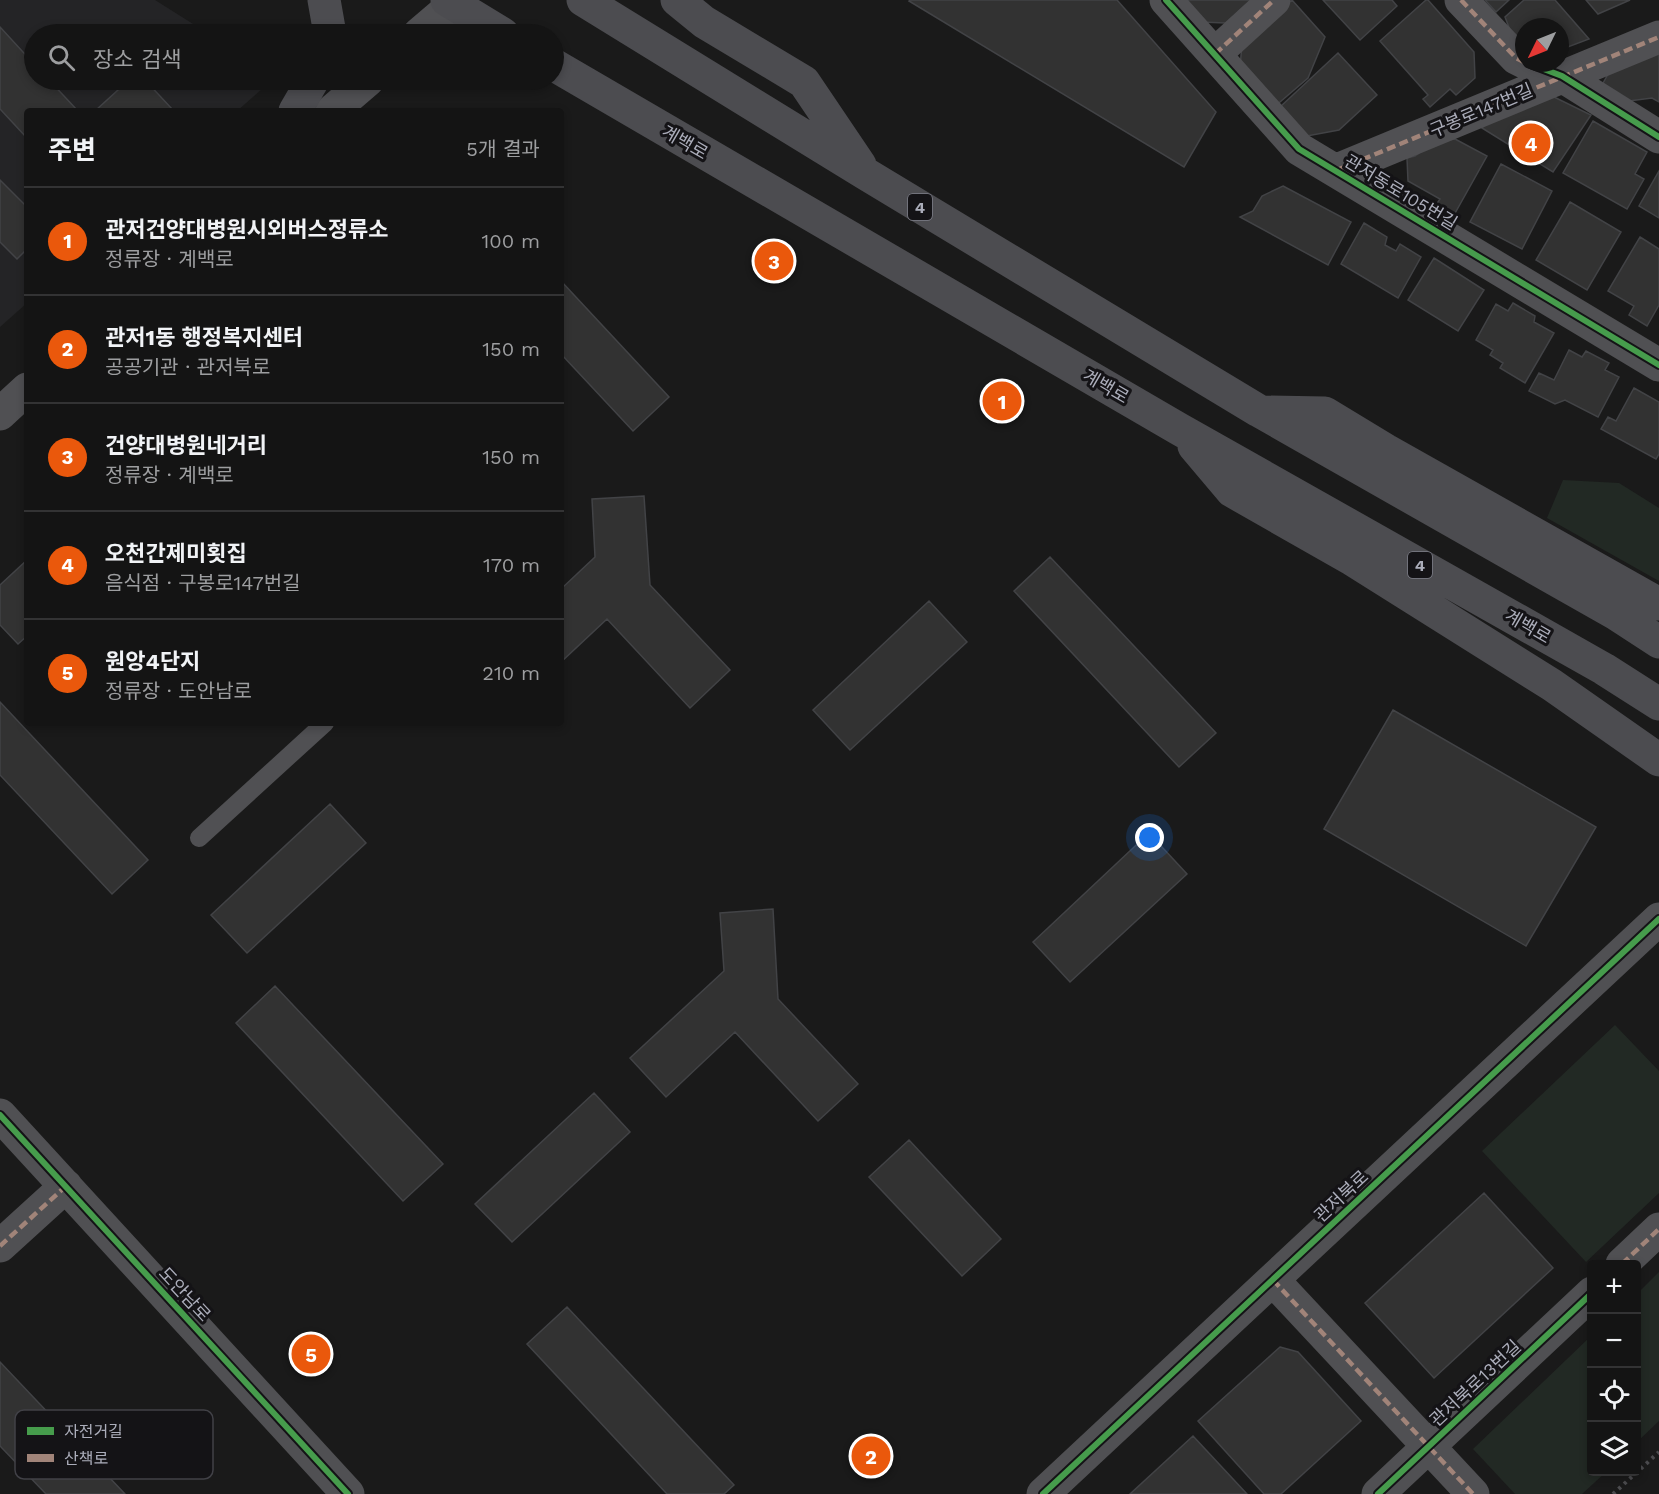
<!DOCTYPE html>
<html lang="ko">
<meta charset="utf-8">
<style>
:root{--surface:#141414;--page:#1d1d1d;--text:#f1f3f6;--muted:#9d9ea0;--line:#333334;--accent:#ea580c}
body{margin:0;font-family:"Work Sans","Noto Sans KR",sans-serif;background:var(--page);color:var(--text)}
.controls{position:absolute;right:18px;bottom:18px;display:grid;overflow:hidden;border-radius:6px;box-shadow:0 3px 9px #0003}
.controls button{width:54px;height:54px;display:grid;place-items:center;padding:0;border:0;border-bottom:2px solid var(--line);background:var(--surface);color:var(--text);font:30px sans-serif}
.compass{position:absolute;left:1515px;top:18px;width:54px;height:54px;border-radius:50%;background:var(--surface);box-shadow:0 3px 9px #0003;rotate:227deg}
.you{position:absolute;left:1150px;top:838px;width:21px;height:21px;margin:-15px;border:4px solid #fff;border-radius:50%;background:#1a73e8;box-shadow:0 0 0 9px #1a73e833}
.badge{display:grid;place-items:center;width:39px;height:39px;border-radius:50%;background:var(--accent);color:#fff;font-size:20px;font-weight:700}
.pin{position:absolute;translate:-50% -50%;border:3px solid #fff;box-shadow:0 2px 6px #0006}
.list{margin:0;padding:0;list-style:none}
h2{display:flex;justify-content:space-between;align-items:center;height:78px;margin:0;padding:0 24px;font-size:26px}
h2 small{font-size:20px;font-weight:400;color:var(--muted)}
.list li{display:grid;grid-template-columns:39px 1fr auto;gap:18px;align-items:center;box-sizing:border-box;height:108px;padding:0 24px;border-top:2px solid var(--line)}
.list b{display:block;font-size:22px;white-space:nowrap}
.list p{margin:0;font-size:20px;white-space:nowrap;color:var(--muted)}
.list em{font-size:20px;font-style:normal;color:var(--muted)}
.icon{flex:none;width:33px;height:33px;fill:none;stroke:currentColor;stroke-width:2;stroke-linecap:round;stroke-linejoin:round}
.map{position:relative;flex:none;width:1659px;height:1494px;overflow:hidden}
.search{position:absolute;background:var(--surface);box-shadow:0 3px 9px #0003;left:24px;top:24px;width:540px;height:66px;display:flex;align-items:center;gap:15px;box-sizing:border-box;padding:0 21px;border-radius:33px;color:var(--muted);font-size:22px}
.panel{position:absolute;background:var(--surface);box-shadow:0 3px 9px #0003;left:24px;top:108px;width:540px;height:618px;border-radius:6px}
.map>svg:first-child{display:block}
.built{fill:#242426}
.green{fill:#222924}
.building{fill:#323232;stroke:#424346;stroke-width:1.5}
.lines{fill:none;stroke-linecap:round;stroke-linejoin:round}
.path{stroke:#4b4b4e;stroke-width:4;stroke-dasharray:3 4.5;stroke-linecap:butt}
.lane{stroke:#505053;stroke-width:18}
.street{stroke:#505053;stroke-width:33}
.primary{stroke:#4c4c50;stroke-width:33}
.quiet{stroke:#a18479;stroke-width:4.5;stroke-dasharray:9 4.5;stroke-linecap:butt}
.cycleway-casing{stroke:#141316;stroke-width:10}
.cycleway{stroke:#469c4c;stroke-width:6}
.labels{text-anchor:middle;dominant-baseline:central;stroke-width:6;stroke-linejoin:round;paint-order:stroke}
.shield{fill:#141316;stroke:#7e7f89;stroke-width:1.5}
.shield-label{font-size:16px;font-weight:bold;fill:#abadba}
.street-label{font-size:18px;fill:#abadba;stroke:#141316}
.key{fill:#141316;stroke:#414147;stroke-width:1.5}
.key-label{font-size:16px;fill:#abadba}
</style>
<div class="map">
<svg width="1659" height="1494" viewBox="0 0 1659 1494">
<rect width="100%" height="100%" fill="#1a1a1a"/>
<path class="built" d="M0,0H155L209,34H34V80H272L237,111H27V303L0,327Z"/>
<path class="green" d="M1563,480L1619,483L1659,508V581L1547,518Z
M1615,1025L1659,1071V1193L1586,1262L1482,1151Z
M1659,1272V1421L1637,1442V1294Z
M1591,1336L1592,1472H1606L1582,1494H1515L1473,1449Z"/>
<path class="building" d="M910,0H1117L1216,112L1184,167L909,1Z
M1179,0H1251L1226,23L1200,22Z
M1292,0L1325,37L1308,78L1273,108L1240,68L1242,44Z
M1323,0H1392L1397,6L1360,40Z
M1426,0H1428L1474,52L1475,78L1456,95L1450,89L1430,107L1423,99L1428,95L1380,41Z
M1485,0H1509L1496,12Z
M1524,0H1555L1589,39L1560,50V27H1524V52L1510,30L1505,17Z
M1586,0H1630L1598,14Z
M0,27L34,64V80H49L78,111H27V138L0,109Z
M1659,42V102L1652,98L1629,101L1602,85L1612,67Z
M1338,53L1377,95L1339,130L1307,136L1280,107Z
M129,80H145L173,110L95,111Z
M1554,97L1591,115L1553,172L1482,128L1498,109Z
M1593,121L1647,152L1635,174L1644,179L1627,209L1563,173Z
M1455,139L1487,156L1454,215L1436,205L1440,199L1408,181L1407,158L1415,156L1434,142Z
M1501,164L1552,191L1522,249L1470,222Z
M1659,171V218L1639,206Z
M0,180L27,207V249L17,259L0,242Z
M1283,186L1351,222L1328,265L1240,217L1253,211L1262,196Z
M1570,202L1621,232L1587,290L1536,260Z
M1364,223L1387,237L1385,245L1396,251L1400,244L1421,257L1398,298L1341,264Z
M1640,237L1659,249V305L1647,326L1629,315L1634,306L1608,291Z
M1434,258L1484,290L1458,331L1408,300Z
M561,281L669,397L633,431L561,354Z
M1513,303L1535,316L1534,322L1554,333L1525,383L1500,368L1503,363L1490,355L1493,350L1476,340L1496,304L1508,311Z
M1569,350L1582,357L1586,351L1609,363L1605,370L1619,377L1598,417L1565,400L1555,404L1529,391L1539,373L1554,380Z
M1634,388L1659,402V454L1656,459L1601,429L1608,417L1616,421Z
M644,496L650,585L730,670L690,708L607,619L561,662V589L595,557L592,499Z
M1050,557L1216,733L1179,767L1014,591Z
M27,560V636L18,644L0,625V585Z
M929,601L967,642L850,750L813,710Z
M0,702L148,860L112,894L0,775Z
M1393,710L1596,827L1526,946L1324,829Z
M330,804L366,843L247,953L211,915Z
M1149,833L1187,874L1070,982L1033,942Z
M773,909L778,999L858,1084L818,1121L735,1032L666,1097L630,1058L724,971L720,913Z
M275,986L443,1164L403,1201L236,1023Z
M594,1093L630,1132L512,1242L475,1204Z
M909,1140L1001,1239L962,1276L869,1177Z
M1484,1193L1553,1268L1434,1378L1365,1303Z
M567,1307L734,1485L724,1494H667L527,1344Z
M1280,1347L1298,1352L1361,1421L1281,1494H1264L1198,1421Z
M0,1362L125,1494H46L0,1446Z
M1193,1436L1247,1494H1130Z"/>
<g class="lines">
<path class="path" d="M1613,1494L1659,1452"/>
<path class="lane" d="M199,838L325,723"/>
<path class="street" d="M1166,0L1299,149L1659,365
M1461,0L1516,58L1524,62
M419,34L459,0
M1215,54L1274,0
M1528,63L1562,76L1659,137
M332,111L368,80
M1337,170L1659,37
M0,414L27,389
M0,1115L348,1494
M0,1246L66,1186
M1622,1264L1659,1229
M1273,1280L1473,1494
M1043,1494L1659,919
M1378,1494L1592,1293"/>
<path class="primary" d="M324,0L330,34
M447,0L503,34
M583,0L866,174L1259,411L1616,614L1659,642
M677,0L704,22L804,82L860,165
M554,65L1179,429L1604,669L1659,704
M295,111L313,80
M1264,412L1325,413L1386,450L1659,604
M1194,446L1232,491L1353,560L1552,685L1659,760"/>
<path class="quiet" d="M1461,0L1516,58L1524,62
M1215,54L1274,0
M1337,170L1659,37
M0,1246L66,1186
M1622,1264L1659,1229
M1273,1280L1473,1494"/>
<defs>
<path id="cycleway" d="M1166,0L1299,149L1659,365
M1528,63L1562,76L1659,137
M0,1115L348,1494
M1043,1494L1659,919
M1378,1494L1592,1293"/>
</defs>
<use href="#cycleway" class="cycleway-casing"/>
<use href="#cycleway" class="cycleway"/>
</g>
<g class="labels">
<g class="shield">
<rect x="908" y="194" width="24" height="26" rx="4.5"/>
<rect x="1408" y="552" width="24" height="26" rx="4.5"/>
</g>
<g class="shield-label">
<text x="920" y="207">4</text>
<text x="1420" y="565">4</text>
</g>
<g class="street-label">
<text transform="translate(1481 110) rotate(-23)">구봉로147번길</text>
<text transform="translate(685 142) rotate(30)">계백로</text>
<text transform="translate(1401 192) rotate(31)">관저동로105번길</text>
<text transform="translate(1106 386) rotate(30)">계백로</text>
<text transform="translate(1528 626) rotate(30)">계백로</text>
<text transform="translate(1341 1196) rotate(-43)">관저북로</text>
<text transform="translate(185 1294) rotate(47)">도안남로</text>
<text transform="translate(1475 1383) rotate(-43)">관저북로13번길</text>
</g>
</g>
<rect x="15" y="1410" width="198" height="69" rx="9" class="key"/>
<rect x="27" y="1427" width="27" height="8" fill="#469c4c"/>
<rect x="27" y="1454" width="27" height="8" fill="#a18479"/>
<g class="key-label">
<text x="64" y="1437">자전거길</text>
<text x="64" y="1464">산책로</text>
</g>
</svg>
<div class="controls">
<button>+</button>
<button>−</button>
<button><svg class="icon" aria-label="locate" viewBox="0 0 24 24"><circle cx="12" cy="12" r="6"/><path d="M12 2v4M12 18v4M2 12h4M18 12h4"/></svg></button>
<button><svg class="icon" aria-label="layers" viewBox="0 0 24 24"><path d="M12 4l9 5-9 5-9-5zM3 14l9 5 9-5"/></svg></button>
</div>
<svg class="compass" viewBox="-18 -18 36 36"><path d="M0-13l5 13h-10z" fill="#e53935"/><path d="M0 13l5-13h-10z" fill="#9d9ea0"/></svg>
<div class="you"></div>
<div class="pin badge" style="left:1002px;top:401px">1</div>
<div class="pin badge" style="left:871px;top:1456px">2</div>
<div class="pin badge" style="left:774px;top:261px">3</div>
<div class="pin badge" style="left:1531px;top:143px">4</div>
<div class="pin badge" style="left:311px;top:1354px">5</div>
<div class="search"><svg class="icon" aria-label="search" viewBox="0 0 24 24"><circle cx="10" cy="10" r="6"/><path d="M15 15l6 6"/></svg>장소 검색</div>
<section class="panel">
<h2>주변<small>5개 결과</small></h2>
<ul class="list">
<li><span class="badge">1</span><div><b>관저건양대병원시외버스정류소</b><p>정류장 · 계백로</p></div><em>100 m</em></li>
<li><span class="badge">2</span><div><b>관저1동 행정복지센터</b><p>공공기관 · 관저북로</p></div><em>150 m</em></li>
<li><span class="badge">3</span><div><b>건양대병원네거리</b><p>정류장 · 계백로</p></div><em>150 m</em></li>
<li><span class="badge">4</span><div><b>오천간제미횟집</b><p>음식점 · 구봉로147번길</p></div><em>170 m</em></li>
<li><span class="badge">5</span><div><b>원앙4단지</b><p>정류장 · 도안남로</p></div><em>210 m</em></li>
</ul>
</section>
</div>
